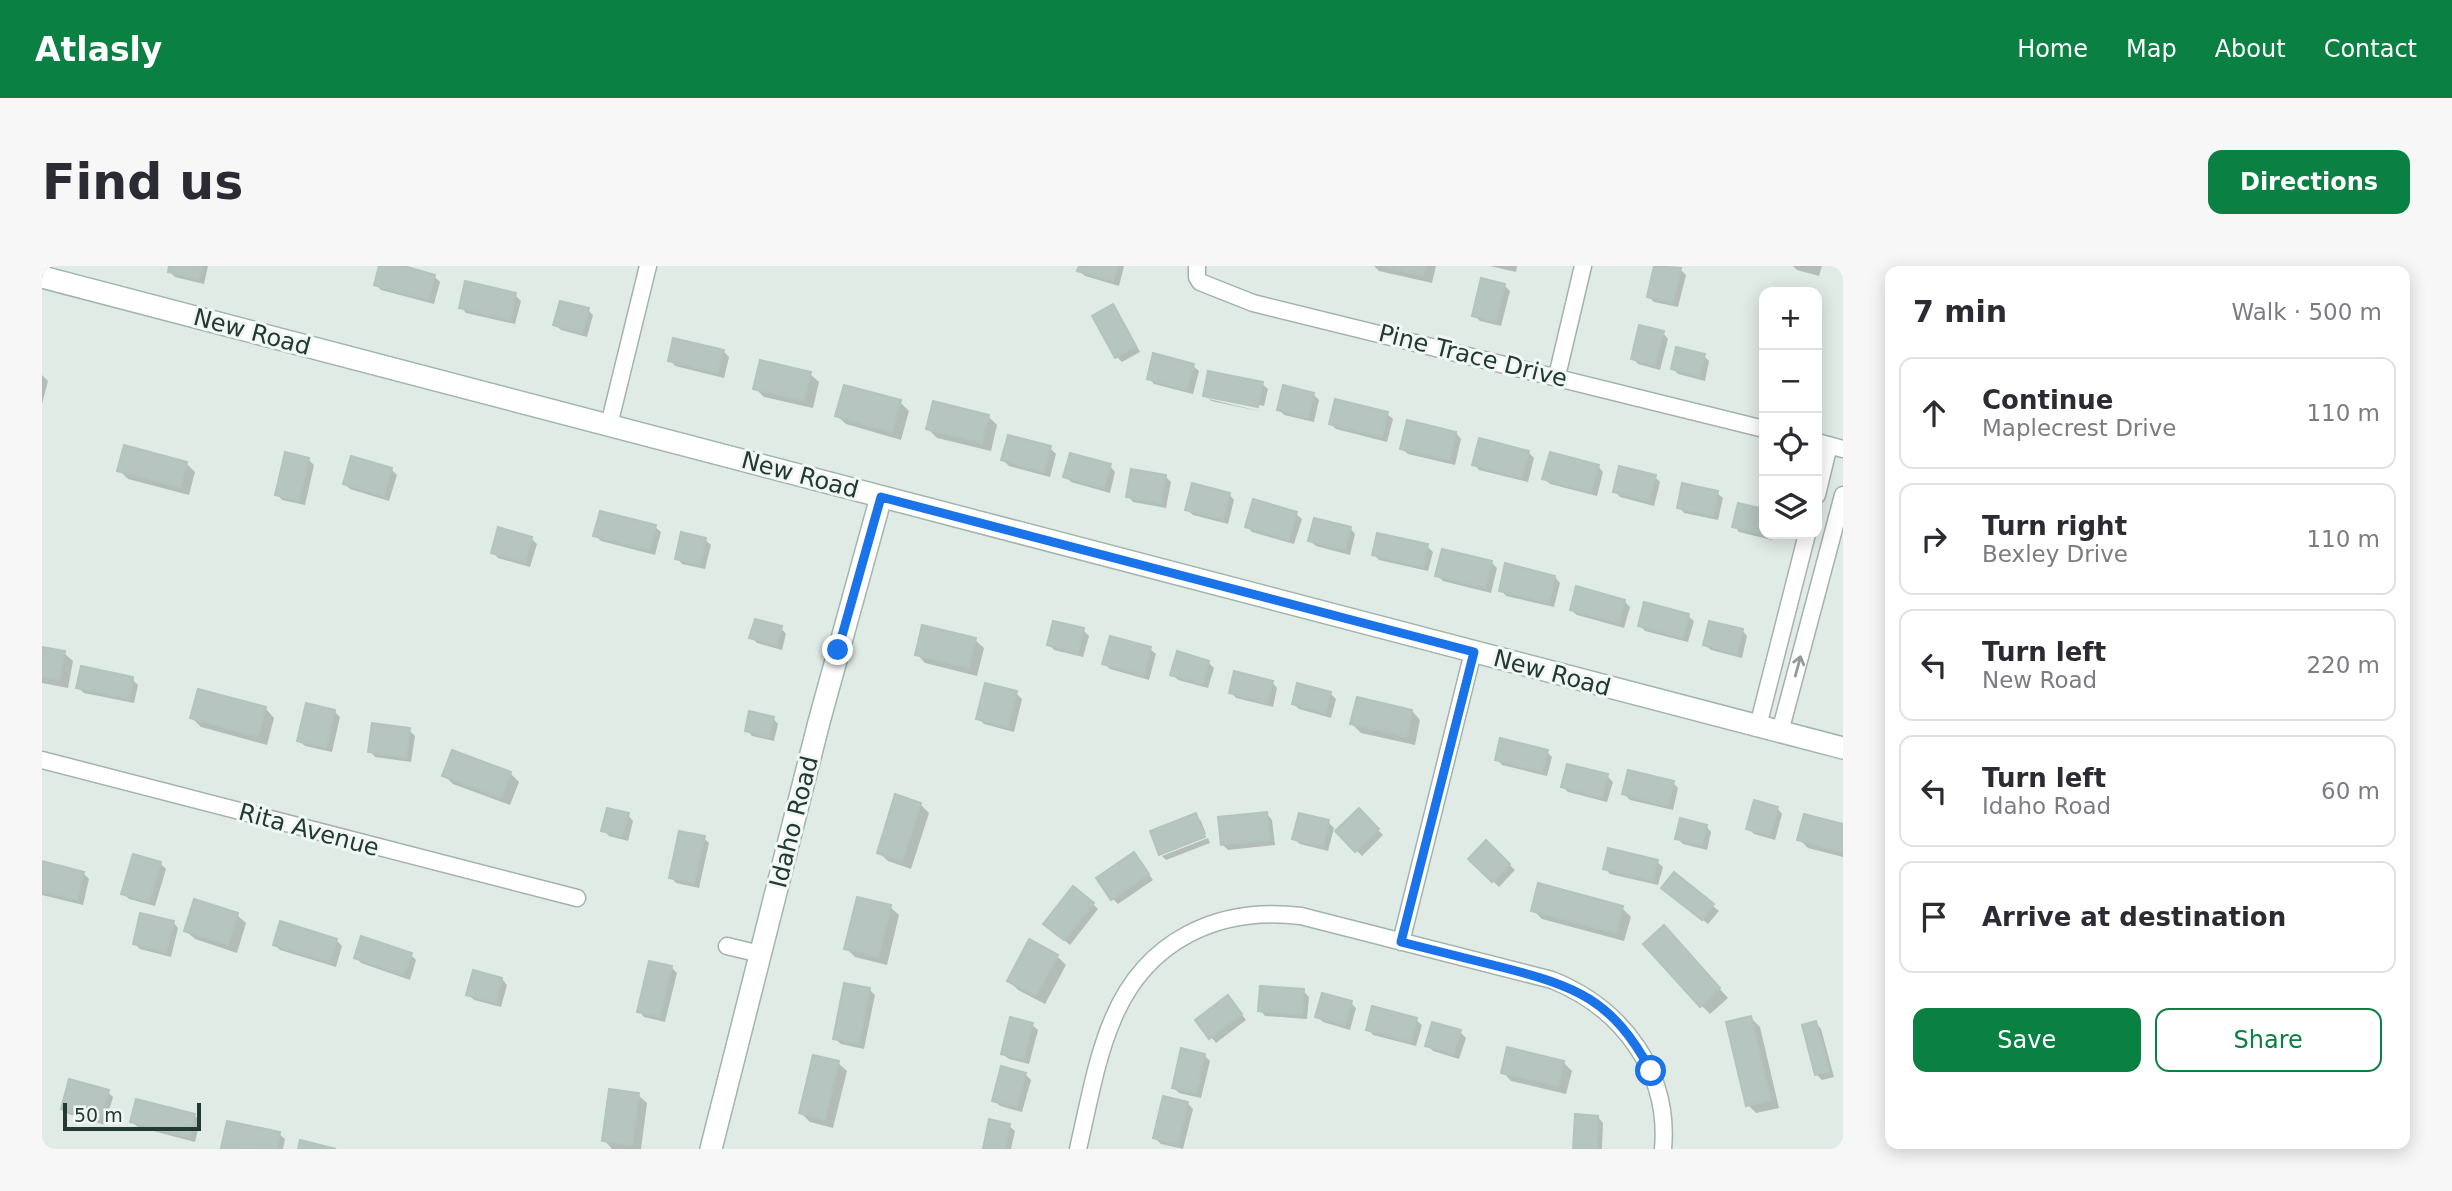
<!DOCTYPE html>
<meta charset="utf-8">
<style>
:root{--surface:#fff;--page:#f7f7f7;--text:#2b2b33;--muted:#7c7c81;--line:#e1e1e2;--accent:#0b8043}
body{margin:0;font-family:"DejaVu Sans",sans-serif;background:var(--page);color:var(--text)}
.controls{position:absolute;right:21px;top:21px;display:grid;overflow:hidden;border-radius:14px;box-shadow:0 4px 18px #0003}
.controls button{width:63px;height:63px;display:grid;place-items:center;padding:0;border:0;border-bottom:2px solid var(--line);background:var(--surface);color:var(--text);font:35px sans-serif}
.scale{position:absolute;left:21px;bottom:18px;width:138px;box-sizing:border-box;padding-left:7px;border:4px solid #223a33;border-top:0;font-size:19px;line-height:24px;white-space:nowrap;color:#223a33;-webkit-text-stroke:5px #f1f7f4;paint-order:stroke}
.stop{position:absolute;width:21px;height:21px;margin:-16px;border:5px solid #1a73e8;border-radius:50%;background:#fff}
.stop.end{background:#1a73e8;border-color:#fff;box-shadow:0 2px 7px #0008}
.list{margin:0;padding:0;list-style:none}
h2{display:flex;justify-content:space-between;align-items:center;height:91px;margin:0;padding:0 28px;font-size:30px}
h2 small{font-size:23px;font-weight:400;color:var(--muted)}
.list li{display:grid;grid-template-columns:46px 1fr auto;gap:21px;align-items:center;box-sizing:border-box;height:112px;margin:0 14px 14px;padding:0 14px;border:2px solid var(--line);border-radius:14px}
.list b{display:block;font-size:26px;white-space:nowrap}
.list p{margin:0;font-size:23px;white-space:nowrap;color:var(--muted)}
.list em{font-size:23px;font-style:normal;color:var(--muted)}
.actions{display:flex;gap:14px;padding:21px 28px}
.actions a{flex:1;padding:16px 0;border:2px solid var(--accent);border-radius:14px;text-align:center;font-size:24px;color:var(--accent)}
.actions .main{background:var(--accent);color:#fff}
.icon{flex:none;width:38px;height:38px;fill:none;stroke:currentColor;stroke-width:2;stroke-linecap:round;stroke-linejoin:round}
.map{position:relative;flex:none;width:1801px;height:883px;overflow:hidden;border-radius:14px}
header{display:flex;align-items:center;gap:42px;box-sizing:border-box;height:98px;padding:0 35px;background:var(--accent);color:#fff}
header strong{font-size:33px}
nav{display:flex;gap:38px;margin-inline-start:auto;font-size:24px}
.intro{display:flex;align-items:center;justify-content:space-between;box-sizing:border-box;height:168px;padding:0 42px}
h1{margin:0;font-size:49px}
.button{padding:18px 32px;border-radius:14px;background:var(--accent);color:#fff;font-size:24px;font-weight:700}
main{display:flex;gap:42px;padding:0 42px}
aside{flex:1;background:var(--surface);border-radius:14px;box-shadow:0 4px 18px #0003}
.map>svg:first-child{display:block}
.shadow{fill:#0003}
.building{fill:#b6c5bf;stroke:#b3c4bd;stroke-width:2}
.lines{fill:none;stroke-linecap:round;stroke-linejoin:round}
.street-casing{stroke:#a4b2ad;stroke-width:19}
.secondary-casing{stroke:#a0b6ae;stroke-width:24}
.street{stroke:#fff;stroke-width:16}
.secondary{stroke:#fff;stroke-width:21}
.oneway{stroke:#909c99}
.route{stroke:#1a73e8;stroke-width:9}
.labels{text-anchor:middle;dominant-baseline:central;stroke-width:6;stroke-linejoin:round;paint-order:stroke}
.street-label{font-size:24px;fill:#223a33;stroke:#f1f7f4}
</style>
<header>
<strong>Atlasly</strong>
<nav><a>Home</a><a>Map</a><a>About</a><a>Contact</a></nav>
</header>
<div class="intro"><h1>Find us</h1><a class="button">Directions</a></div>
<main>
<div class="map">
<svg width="1801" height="883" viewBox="0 0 1801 883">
<rect width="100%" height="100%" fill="#e1ebe6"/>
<path class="shadow" d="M129,0H166L162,18L133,11L127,5Z
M338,0H355L392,10L398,16L392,38L339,24L333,18Z
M1038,0H1082L1077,20L1043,10L1037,4Z
M1332,0H1394L1390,17L1337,5Z
M1448,0H1475L1474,6Z
M1614,0L1638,3L1644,9L1636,41L1612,36L1606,30Z
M1751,0H1780L1777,10L1755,4Z
M1462,19L1468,25L1459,60L1438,55L1432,49Z
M473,29L479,35L473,58L424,47L419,41Z
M1070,41L1076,46L1098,86L1080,96L1075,91Z
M546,44L551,49L545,71L519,64L513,59Z
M1621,67L1626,73L1618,104L1596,98L1591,92Z
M681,85L687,91L682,112L633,100L628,94Z
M1662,90L1667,95L1663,115L1636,108L1631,103Z
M1151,100L1157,105L1151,128L1112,118L1107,112Z
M768,108L777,116L771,142L722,131L713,122Z
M0,109L6,115L0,138Z
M1220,118L1226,123L1222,140L1167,129V133L1221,146L1169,135L1163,129Z
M1242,121L1272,129L1277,134L1272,156L1242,149L1237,143Z
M858,136L867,145L859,174L804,158L795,150Z
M1345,148L1351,153L1345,176L1294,163L1288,158Z
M946,150L955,159L949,185L895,172L886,163Z
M1414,167L1419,173L1413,199L1366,188L1360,183Z
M968,171L1008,182L1014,188L1008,211L967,200L961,194Z
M1486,186L1492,192L1486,216L1437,204L1432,198Z
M266,193L272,199L263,239L240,234L235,228Z
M144,197L153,206L147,229L86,213L77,204Z
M1068,200L1073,206L1068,227L1029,216L1023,210Z
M1556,200L1561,206L1555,230L1508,218L1502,212Z
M349,203L355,209L347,235L308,223L303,218Z
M1124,211L1129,216L1124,242L1091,236L1086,230Z
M1613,211L1618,216L1612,240L1578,231L1573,225Z
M1675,227L1681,232L1676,254L1642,247L1637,241Z
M1187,228L1192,234L1186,258L1151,249L1145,243Z
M1697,239L1722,245V268H1732L1730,274L1697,266L1692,260Z
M1254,248L1260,253L1252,278L1210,266L1205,260Z
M613,261L619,266L613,289L559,275L553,269Z
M1308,262L1313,268L1308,289L1274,280L1268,275Z
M489,272L495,278L488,301L456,292L451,286Z
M663,274L669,279L663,303L640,298L635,292Z
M1385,280L1391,286L1386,305L1337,294L1331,288Z
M1449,296L1455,302L1449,327L1401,315L1395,309Z
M1513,311L1518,317L1512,341L1464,330L1459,324Z
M1582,335L1588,341L1582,362L1535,349L1529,344Z
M1646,350L1652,355L1646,376L1603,365L1598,359Z
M739,362L744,368L740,384L715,377L709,371Z
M1041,364L1047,370L1041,391L1012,384L1007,378Z
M1700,364L1705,370L1700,392L1669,384L1663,379Z
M933,374L942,382L935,410L883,397L875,388Z
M0,383L22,387L31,395L26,422L0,417Z
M1108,383L1114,388L1107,414L1068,403L1062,398Z
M1166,396L1172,402L1166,422L1136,414L1130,408Z
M90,413L96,419L92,437L42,427L36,421Z
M1230,416L1235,422L1231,441L1194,432L1189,426Z
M157,425L224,443L232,452L225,479L159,461L150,452Z
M974,427L980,433L972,466L942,458L936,452Z
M1288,427L1294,433L1289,452L1257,443L1252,438Z
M292,445L298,451L290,486L263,480L257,475Z
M1370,445L1378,454L1373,479L1319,467L1310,458Z
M731,452L736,458L732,475L710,470L705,464Z
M367,464L373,470L369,496L333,491L328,485Z
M1505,486L1510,491L1505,510L1460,499L1455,493Z
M468,507L477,516L468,539L411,518L402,509Z
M1565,510L1571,516L1565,536L1526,526L1521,521Z
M1631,517L1636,522L1631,544L1588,534L1582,528Z
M878,538L887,547L869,603L846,595L837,587Z
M1735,542L1740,548L1733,574L1712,568L1706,562Z
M1317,545L1341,569L1320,590L1296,565Z
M1225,548L1230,554L1233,579L1186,584L1180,578Z
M586,549L591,555L586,575L567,570L561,564Z
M1153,549L1159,555L1164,568L1119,586Z
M1286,556L1292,562L1286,585L1258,578L1252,573Z
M1664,560L1669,566L1665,584L1641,578L1635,572Z
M1801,560V591L1766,582L1757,573Z
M662,572L667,577L657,622L634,617L629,611Z
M1166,572L1168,577L1124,594L1120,590Z
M1444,576L1473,604L1457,621L1428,593Z
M1097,594L1111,614L1076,638L1071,633Z
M1615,596L1621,601L1616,619L1568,608L1563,602Z
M0,597L41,607L47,613L41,639L0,629Z
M118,597L124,603L113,640L87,633L81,627Z
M1632,609L1677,645L1666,658L1627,628Z
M1051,638L1056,643L1028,679L1009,663Z
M848,641L857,649L845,699L813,691L804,682Z
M1580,642L1589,651L1582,675L1500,653L1491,644Z
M195,649L204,657L195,687L153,673L144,665Z
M131,656L136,662L129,691L98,683L93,678Z
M1630,670L1686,732L1668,748L1659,739Z
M294,674L300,680L294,701L238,684L233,679Z
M369,689L374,694L368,714L319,697L314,691Z
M1015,690L1024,699L1003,738L976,724L967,715Z
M629,701L635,707L623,756L602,751L597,745Z
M460,713L465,719L459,741L432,734L426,728Z
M827,723L833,729L822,783L799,778L793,773Z
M1261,725L1267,731L1265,753L1223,750L1218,744Z
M1191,737L1204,754L1174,777L1155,754Z
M1309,737L1314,742L1308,764L1281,756L1275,750Z
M1709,752L1718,761L1737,842L1714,847L1706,839Z
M1374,754L1380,759L1374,780L1331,769L1326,763Z
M1774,757L1779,763L1792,811L1780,814L1774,808Z
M990,759L996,764L987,798L967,793L961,788Z
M1418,766L1424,772L1417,793L1391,785L1385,779Z
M1162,789L1168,795L1159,832L1137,827L1132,822Z
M1521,796L1530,805L1524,828L1469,815L1461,806Z
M796,797L805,805L791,862L768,856L759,847Z
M983,808L989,814L980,846L958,840L952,834Z
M66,826L71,831L63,859L26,848L21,843Z
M596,829L605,837L599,883H570L562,874Z
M1145,837L1151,843L1141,883L1119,878L1113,872Z
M153,850L158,855L153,876L96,861L90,856Z
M1556,851L1561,857L1560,883H1533Z
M967,860L973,865L969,883H943Z
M237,868L243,873L241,883L181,881Z"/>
<path class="building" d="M127,0H160L157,14L126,6Z
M337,0H362L393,9L386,34L332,19Z
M1037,0H1076L1071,15L1035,5Z
M1341,0H1384L1381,9Z
M1612,0L1639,2L1631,37L1605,31Z
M1439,12L1463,18L1454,56L1430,50Z
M423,15L474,27L468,54L417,42Z
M518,35L547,42L540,67L511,59Z
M1071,38L1094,80L1073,92L1050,50Z
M1597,59L1622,65L1613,99L1589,93Z
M631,72L682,84L676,107L626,95Z
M1634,81L1663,88L1657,110L1629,103Z
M1111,87L1152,98L1145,124L1105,113Z
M718,94L769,106L762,135L711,123Z
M1166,105L1221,116L1216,141L1161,130Z
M802,119L859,134L850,166L793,150Z
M1241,119L1272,127L1266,152L1235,144Z
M1293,133L1346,146L1340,171L1287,158Z
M891,135L947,149L940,177L884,163Z
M1365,154L1414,166L1408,194L1358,183Z
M966,169L1009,180L1002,206L959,194Z
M1437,172L1487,185L1480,212L1430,199Z
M82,179L145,196L138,221L75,205Z
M243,186L267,192L257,235L233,229Z
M1508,186L1557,199L1549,226L1500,213Z
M1028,187L1069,198L1062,222L1021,211Z
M309,190L350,202L342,230L301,218Z
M1577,200L1614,209L1607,235L1571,226Z
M1089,203L1124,209L1119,237L1084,231Z
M1150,217L1188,227L1181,253L1143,244Z
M1640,217L1676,225L1671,250L1635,242Z
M1211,233L1255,246L1247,274L1203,261Z
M1696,237L1722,243V268L1725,269L1690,261Z
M558,245L614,259L608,284L551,270Z
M1272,252L1309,261L1303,284L1266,275Z
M456,261L490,271L483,296L449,287Z
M639,266L664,272L658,299L633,293Z
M1335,267L1386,278L1381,301L1330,289Z
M1400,283L1450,295L1443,322L1393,310Z
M1463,297L1513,310L1507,337L1457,325Z
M1534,320L1583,334L1577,357L1528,344Z
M1602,336L1647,348L1641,372L1596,360Z
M713,353L740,360L735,379L707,372Z
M1011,355L1042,362L1036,387L1005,379Z
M1667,355L1701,363L1695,388L1661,379Z
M880,359L934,372L927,402L873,389Z
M1068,370L1109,381L1102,409L1060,398Z
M0,381L23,385L17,414L0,411Z
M1135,385L1167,395L1161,418L1128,409Z
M39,400L91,411L87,433L34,422Z
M1192,405L1231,415L1225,437L1187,427Z
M943,417L975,425L966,461L934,453Z
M1255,417L1289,426L1283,447L1250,438Z
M156,423L224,441L216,471L148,452Z
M1315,431L1370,444L1365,471L1308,458Z
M264,437L293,444L284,482L255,475Z
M707,445L732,451L727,471L703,465Z
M330,457L368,462L364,492L326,486Z
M1458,472L1506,484L1500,506L1453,494Z
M410,484L469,506L459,532L400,510Z
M1525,498L1566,508L1560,532L1519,521Z
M1586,504L1632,515L1626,540L1580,528Z
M853,528L879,537L860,595L835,587Z
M1712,534L1736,541L1728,569L1704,563Z
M565,542L587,547L580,570L559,565Z
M1317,542L1337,563L1313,586L1293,565Z
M1225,546L1228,574L1179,579L1176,551Z
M1154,547L1163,571L1117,589L1108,565Z
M1257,547L1287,554L1281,581L1250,573Z
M1762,548L1801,558V586L1755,574Z
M1638,552L1665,559L1660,579L1633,573Z
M637,565L663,570L652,617L627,612Z
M1444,574L1468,598L1450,616L1426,593Z
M1566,582L1616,594L1611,615L1561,603Z
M1092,586L1107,608L1069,634L1054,612Z
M91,588L119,596L107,636L79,628Z
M0,595L42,606L35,634L0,625Z
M1632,606L1672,638L1660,654L1619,622Z
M1496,617L1581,640L1574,667L1489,645Z
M1031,620L1052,637L1022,674L1001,658Z
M815,631L849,639L836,691L802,683Z
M152,633L196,647L186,679L142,665Z
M98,647L132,655L124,686L91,678Z
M238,655L295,673L288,696L231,679Z
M1622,659L1678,722L1658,741L1601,678Z
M319,670L370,687L362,709L312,692Z
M987,673L1016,689L994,730L965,715Z
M607,695L630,700L618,751L595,746Z
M431,704L460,712L454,737L424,729Z
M802,717L828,722L817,778L791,773Z
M1218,720L1262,723L1260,749L1216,745Z
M1280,727L1310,735L1303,759L1273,751Z
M1186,729L1200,748L1167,773L1153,754Z
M1330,740L1375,752L1369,776L1324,764Z
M1709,750L1729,834L1704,840L1684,756Z
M968,751L991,757L982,794L959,788Z
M1774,755L1787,805L1773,809L1760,759Z
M1390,756L1419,764L1412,788L1383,780Z
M1465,781L1522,795L1516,820L1459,807Z
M1139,782L1163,788L1154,828L1130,822Z
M771,789L797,795L783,854L757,847Z
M959,800L984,807L975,841L950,835Z
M27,813L67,824L58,854L19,843Z
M567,823L597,827L590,879L560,875Z
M1121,830L1146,836L1136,879L1111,872Z
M94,833L153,848L148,871L88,856Z
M1533,848L1556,850L1555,883H1531Z
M947,853L968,858L963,883H941Z
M185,855L238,866L235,883L179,882Z
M258,874L294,883H256Z"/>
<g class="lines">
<defs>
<path id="street" d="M1155,0V11L1158,16L1211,37L1722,163
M1515,110L1541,0
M567,159L606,0
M1775,176L1801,183
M1775,229L1787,179
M1716,460L1765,268
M1738,466L1801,229
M0,494L535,632
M1359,676L1431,386
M685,680L718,688
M1036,883C1046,841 1054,792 1071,753C1104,674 1176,640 1259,650L1510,714C1580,742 1628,806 1621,883"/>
<path id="secondary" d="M0,11L1801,482
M669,883L777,456L839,231"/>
</defs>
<use href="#street" class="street-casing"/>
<use href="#secondary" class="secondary-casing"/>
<use href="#street" class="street"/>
<use href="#secondary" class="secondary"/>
</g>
<defs><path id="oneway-shaft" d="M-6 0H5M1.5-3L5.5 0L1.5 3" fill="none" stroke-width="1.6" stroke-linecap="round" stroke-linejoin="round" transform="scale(1.75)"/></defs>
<use class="oneway" href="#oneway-shaft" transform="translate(1756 400) rotate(-75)"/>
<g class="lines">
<path class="route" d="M796,384L839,231L1432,386L1359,676C1392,684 1426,693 1459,701C1534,720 1570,733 1609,805"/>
</g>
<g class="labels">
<g class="street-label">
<text transform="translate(210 66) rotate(15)">New Road</text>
<text transform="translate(1431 90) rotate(14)">Pine Trace Drive</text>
<text transform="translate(758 209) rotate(15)">New Road</text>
<text transform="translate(1510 407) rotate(15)">New Road</text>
<text transform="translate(752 556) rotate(-76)">Idaho Road</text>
<text transform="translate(267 564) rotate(15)">Rita Avenue</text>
</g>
</g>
</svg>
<div class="controls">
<button>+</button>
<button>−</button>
<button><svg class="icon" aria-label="locate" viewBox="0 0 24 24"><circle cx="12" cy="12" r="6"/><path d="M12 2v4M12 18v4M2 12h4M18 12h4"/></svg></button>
<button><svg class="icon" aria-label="layers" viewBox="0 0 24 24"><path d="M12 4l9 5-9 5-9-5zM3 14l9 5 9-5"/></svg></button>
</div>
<div class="scale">50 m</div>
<div class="stop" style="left:1609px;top:805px"></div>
<div class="stop end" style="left:796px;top:384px"></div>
</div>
<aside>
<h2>7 min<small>Walk · 500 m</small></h2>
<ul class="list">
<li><svg class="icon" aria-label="ahead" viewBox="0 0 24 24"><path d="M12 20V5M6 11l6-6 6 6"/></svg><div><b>Continue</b><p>Maplecrest Drive</p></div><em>110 m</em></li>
<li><svg class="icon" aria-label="right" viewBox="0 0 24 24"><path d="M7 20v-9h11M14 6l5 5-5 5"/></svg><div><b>Turn right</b><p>Bexley Drive</p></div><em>110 m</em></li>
<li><svg class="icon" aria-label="left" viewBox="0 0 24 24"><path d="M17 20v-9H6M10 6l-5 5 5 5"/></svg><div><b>Turn left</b><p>New Road</p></div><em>220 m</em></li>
<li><svg class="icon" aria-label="left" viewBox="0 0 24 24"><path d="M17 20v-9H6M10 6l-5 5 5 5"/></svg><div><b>Turn left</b><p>Idaho Road</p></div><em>60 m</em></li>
<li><svg class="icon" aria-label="arrive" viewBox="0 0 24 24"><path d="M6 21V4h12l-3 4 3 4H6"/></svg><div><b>Arrive at destination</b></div></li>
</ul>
<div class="actions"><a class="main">Save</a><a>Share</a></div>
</aside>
</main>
